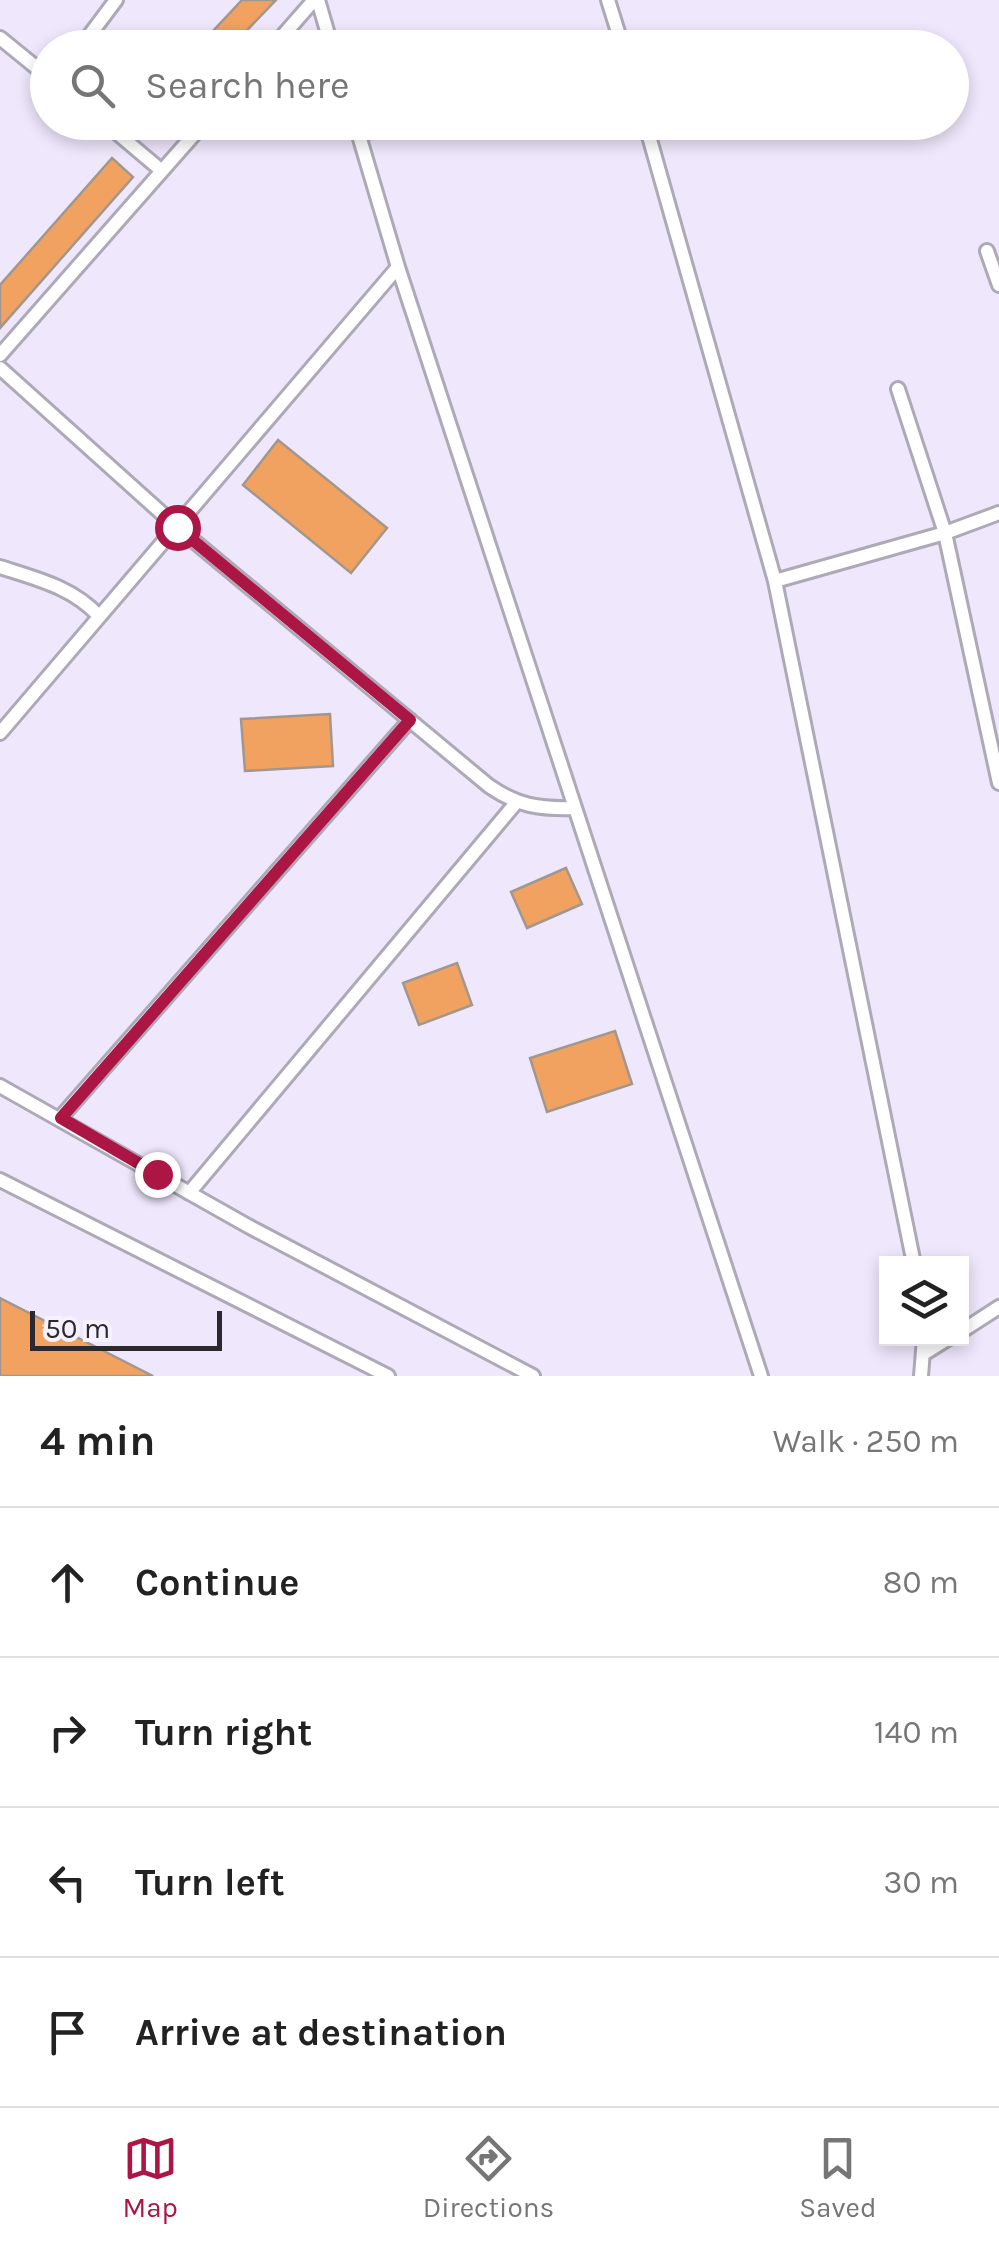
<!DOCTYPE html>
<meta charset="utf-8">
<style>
:root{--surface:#fff;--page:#f6f6f6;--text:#222;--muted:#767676;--line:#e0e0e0;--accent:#ab1644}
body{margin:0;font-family:Karla,sans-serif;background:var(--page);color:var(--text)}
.controls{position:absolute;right:30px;bottom:30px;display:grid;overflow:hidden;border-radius:0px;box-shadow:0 5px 15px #0003}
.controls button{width:90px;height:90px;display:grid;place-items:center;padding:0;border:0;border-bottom:2px solid var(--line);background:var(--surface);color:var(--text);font:50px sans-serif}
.scale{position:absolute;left:30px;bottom:25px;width:192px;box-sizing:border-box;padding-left:10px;border:5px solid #2b292e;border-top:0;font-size:28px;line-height:35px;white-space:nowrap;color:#2b292e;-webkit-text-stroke:8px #f6f1fe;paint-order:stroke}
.stop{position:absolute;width:30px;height:30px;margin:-22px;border:8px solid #ab1644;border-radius:50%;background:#fff}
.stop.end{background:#ab1644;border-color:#fff;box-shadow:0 2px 10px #0008}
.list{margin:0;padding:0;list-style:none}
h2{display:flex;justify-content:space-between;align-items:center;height:130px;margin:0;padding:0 40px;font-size:42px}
h2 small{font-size:32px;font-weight:400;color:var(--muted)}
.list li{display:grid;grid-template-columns:65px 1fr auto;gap:30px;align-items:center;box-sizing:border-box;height:150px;padding:0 40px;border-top:2px solid var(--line)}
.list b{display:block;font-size:38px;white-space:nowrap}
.list em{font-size:32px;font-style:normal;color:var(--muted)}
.icon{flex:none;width:55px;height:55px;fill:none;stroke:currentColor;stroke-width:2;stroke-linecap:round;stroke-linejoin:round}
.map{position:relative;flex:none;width:999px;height:1376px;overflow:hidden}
.search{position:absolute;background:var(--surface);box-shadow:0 5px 15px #0003;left:30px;right:30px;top:30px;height:110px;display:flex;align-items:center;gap:25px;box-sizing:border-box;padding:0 35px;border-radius:55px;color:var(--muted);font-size:38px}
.sheet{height:730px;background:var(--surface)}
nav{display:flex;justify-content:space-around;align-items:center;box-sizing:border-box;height:140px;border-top:2px solid var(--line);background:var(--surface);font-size:28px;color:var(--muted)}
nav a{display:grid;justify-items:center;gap:5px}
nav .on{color:var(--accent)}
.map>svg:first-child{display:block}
.built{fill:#efe7fc;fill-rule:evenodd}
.building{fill:#f1a260;stroke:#a2978e;stroke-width:2.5}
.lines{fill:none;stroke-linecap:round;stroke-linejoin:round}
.lane-casing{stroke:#ada9b6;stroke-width:18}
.lane{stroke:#fff;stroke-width:12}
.route{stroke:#ab1644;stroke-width:12}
</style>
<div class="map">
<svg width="999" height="1376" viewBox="0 0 999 1376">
<rect width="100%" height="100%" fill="#f6f1fe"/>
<path class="built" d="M0,0H999V1376H0ZM48,48H952V122H48ZM886,1264H962V1338H886Z"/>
<path class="building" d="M242,0H276L230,48L213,31Z
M112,158L133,177L0,328V285Z
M278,440L387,528L351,573L243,485Z
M330,714L333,766L245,771L241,719Z
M566,868L582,904L527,928L511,892Z
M457,963L472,1005L419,1025L403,983Z
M615,1031L632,1084L547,1112L530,1058Z
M0,1298L153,1376H0Z"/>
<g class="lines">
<defs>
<path id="lane" d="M318,0L332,48
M608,0L623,48
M0,38L48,77
M80,48L116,0
M272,48L314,0
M104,122L162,171
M355,122L398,267L761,1376
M645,122L775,581L914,1264
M359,135L395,122
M987,251L999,285
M0,355L205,122
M0,368L177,527L489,786C518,806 539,809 574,808
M898,389L945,533L999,783
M0,567C37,579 72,587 99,616
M775,581L945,533L999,513
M0,733L398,267
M0,1086L248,1226L533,1376
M61,1117L410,720
M0,1180L388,1376
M189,1193L515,804
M962,1331L999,1307
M925,1353L949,1338
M921,1376L924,1338"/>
</defs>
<use href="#lane" class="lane-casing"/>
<use href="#lane" class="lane"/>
</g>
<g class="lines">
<path class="route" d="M157,1174L61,1118L410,720L177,527"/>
</g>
</svg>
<div class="controls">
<button><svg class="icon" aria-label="layers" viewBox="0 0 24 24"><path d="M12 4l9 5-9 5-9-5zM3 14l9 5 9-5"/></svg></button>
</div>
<div class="scale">50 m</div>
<div class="stop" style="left:177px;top:527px"></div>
<div class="stop end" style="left:157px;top:1174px"></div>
<div class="search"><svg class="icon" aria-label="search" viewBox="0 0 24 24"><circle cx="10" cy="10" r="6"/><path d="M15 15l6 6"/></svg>Search here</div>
</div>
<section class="sheet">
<h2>4 min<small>Walk · 250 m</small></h2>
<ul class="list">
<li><svg class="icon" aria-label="ahead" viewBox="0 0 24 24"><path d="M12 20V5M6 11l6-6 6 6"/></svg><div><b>Continue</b></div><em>80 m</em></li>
<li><svg class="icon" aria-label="right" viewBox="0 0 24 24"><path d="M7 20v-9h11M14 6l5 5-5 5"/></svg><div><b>Turn right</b></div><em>140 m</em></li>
<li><svg class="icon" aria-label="left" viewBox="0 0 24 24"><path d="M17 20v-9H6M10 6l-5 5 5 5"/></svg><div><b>Turn left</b></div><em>30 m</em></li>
<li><svg class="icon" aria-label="arrive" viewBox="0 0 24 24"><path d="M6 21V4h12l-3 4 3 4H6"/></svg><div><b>Arrive at destination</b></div></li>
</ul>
</section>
<nav>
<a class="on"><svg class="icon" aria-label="map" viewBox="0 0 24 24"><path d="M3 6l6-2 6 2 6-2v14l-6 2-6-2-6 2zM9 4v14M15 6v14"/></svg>Map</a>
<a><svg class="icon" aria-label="directions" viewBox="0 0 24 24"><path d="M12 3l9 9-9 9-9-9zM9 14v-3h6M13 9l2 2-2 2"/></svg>Directions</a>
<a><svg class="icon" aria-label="saved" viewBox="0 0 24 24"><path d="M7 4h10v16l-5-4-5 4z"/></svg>Saved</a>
</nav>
